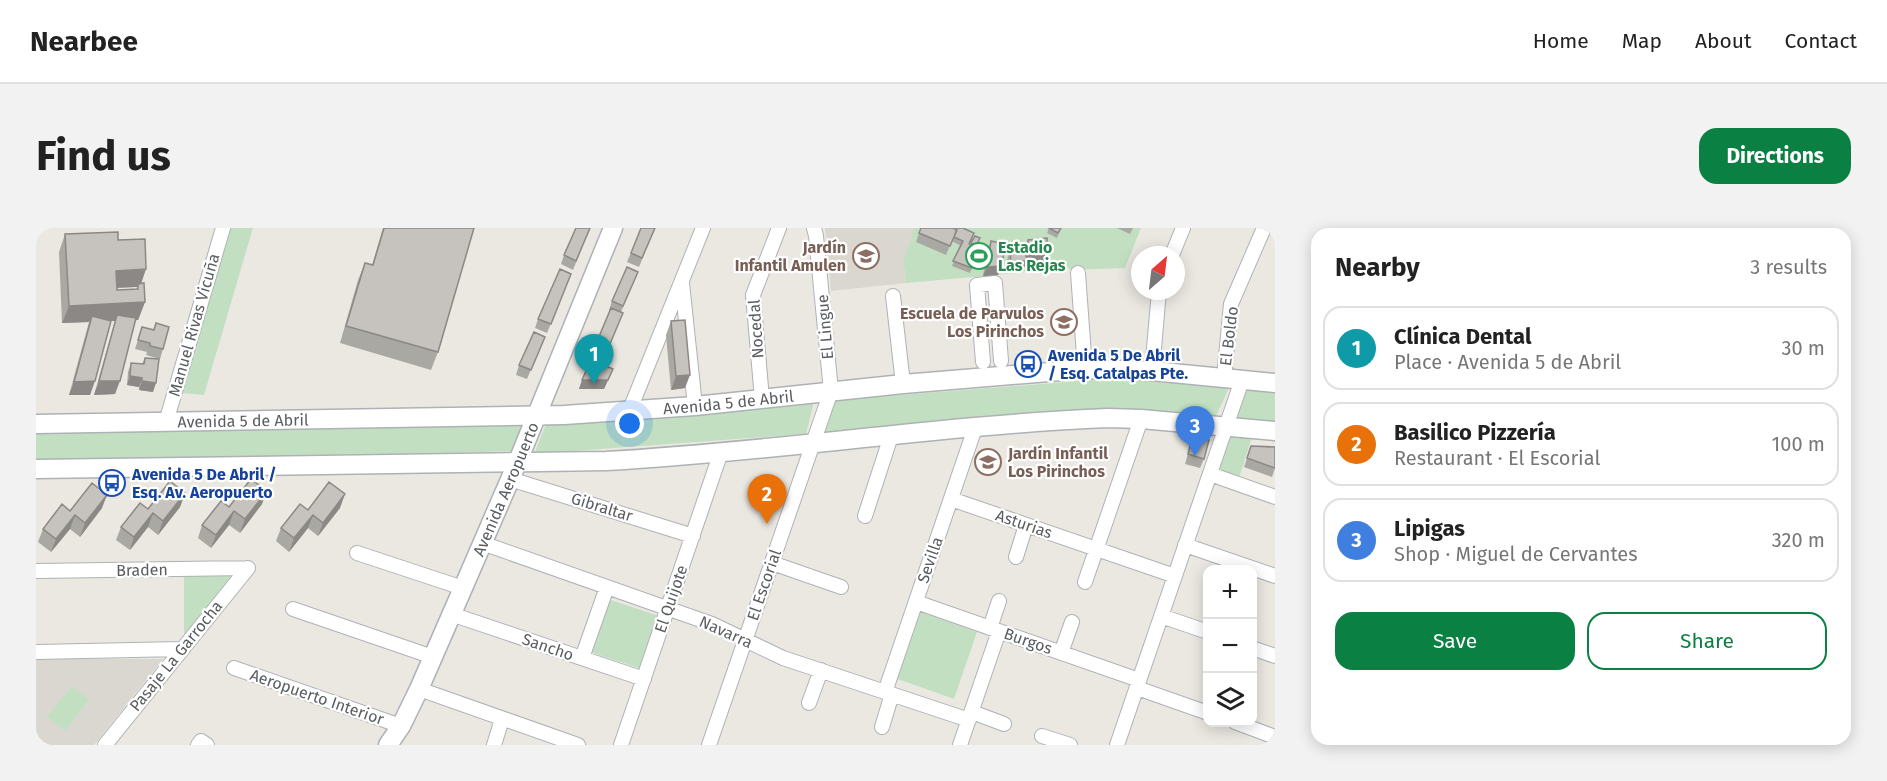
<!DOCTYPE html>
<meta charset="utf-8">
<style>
:root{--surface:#fff;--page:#f2f2f2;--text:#222;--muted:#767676;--line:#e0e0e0;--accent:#0b8043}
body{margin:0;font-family:"Fira Sans",sans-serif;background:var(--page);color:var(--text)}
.controls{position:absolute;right:18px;bottom:18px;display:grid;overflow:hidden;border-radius:12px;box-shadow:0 3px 15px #0003}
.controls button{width:54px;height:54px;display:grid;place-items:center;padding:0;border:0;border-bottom:2px solid var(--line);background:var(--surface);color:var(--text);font:30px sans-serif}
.compass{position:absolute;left:1095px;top:18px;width:54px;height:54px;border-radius:50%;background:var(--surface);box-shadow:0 3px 15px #0003;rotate:28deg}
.you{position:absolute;left:594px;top:196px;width:21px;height:21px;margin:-15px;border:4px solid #fff;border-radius:50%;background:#1a73e8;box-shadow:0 0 0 9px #1a73e833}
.badge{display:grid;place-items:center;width:39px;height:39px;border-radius:50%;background:var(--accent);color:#fff;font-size:20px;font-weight:700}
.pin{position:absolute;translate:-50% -50px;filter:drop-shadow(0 2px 3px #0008)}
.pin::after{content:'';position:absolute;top:32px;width:21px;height:18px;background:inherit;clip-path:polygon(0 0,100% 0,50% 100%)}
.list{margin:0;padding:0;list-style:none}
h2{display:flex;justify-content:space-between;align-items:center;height:78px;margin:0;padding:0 24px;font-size:26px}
h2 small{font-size:20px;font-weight:400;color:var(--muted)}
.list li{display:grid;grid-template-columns:39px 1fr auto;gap:18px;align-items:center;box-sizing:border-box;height:84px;margin:0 12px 12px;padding:0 12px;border:2px solid var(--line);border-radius:18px}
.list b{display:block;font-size:22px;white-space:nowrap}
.list p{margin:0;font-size:20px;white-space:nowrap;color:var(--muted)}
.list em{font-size:20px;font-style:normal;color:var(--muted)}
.actions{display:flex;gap:12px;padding:18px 24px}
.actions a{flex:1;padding:14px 0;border:2px solid var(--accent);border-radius:18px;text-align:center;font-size:21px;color:var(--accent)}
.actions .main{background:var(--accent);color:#fff}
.icon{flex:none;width:33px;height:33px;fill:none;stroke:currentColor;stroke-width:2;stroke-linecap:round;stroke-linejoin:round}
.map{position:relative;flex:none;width:1239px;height:517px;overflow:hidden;border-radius:18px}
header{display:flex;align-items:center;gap:36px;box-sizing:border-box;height:84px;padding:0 30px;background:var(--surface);border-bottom:2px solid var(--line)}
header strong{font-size:28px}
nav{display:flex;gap:33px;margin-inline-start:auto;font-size:21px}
.intro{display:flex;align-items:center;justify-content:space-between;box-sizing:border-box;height:144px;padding:0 36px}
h1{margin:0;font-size:42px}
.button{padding:15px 27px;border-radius:18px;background:var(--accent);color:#fff;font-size:21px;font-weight:700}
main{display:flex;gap:36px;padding:0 36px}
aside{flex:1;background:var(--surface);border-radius:18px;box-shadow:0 3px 15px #0003}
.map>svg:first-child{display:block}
.education{fill:#dad7d0}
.green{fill:#c2e0c1}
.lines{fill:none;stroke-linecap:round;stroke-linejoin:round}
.street-casing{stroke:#afb2b5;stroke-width:16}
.secondary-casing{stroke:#aeb1b5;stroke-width:21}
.street{stroke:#fff;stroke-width:14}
.secondary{stroke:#fff;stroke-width:18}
.wall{fill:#aaa8a3;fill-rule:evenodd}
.shaded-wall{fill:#8b8885}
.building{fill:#c6c3be;stroke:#8b8885;stroke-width:1.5}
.labels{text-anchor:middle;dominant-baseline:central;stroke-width:4.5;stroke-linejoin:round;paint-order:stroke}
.education-label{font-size:16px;font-weight:bold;fill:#785e54;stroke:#fff;text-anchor:end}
.leisure-label{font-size:16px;font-weight:bold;fill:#27864d;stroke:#fff;text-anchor:start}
.street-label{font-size:16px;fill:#5a5d60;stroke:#fff}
.transit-label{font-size:16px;font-weight:bold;fill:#164399;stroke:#fff;text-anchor:start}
</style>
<header>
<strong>Nearbee</strong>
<nav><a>Home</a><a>Map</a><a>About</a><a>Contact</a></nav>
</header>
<div class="intro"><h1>Find us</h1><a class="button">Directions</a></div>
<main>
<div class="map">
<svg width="1239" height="517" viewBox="0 0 1239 517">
<rect width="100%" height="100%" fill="#ebe8e2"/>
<path class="education" d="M789,0H880L867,32L870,55L795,63Z
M0,431H127L58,517H0Z"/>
<path class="green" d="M195,0H217L168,167L146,165Z
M879,0H1105L1089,40L1036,42L1015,33L1014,42L870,55L867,32Z
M1081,150L1193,160L1180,188L1086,182L786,206L800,172Z
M1211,159L1239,162V197L1198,193Z
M778,174L770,206L498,226L510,196Z
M490,194L475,223L0,239V202Z
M1193,208L1216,209L1202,253L1181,245Z
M148,347H196L148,408Z
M572,371L623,388L606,441L554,424Z
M882,383L941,404L918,471L859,450Z
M36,458L53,472L29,503L11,489Z"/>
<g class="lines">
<defs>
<path id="street" d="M1136,27L1147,0
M1042,45L1049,141
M646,55L659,178
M857,68L867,156
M947,134L941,57L959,55L965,133
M1116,143L1123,63
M1188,150L1195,76L1228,0
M726,171L717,67L743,0
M593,184L667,0
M130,194L187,0
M1174,246L1239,269
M474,251L657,308
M915,271L1139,348
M829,288L855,208
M446,315L676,396L747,430L933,492
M1149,317L1239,348
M321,325L427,360
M980,329L990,297
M736,335L805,359
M0,343L212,340
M1049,354L1105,191
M880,374L1103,452
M257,381L397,429
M415,386L608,451
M1125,388L1172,404
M954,400L963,373
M1216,420L1239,428
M0,424L146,421
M1025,425L1036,394
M546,430L571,359
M198,440L365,498
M1101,460L1172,485
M383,461L542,517
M849,464L939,200
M773,475L785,442
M936,484L968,496
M1199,494L1239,509
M846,499L856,466
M1006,508L1034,517
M69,517L212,340
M162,517L165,513L171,517
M458,517L466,491
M585,517L685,224
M673,517L795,163L780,8L778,0
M924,517L963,403
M1081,517L1206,152"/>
<g id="secondary">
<path id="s1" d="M0,196L528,187L659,178L867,156L1049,141L1116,143L1239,155"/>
<path d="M0,241L570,233C737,224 904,197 1072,190L1105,191L1239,203"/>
<path id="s2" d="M352,517L365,498L383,461L427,360L482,233L577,0"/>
</g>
</defs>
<use href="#street" class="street-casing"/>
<use href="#secondary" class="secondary-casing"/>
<use href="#street" class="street"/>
<use href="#secondary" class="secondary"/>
</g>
<path class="wall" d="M347,0H438L402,124L395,142L304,115L322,52L329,35L336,37Z
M554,0L537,42L525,36L528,27Z
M605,0H620H619L603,39L591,34Z
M885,0H917L935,17L939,8L944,10L940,19L944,21L934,45L916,38L925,18L916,13L910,27L880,14Z
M1013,0H1025L1021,10L1011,5Z
M1081,0H1097L1094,6Z
M29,6L82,12L105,56L109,74L102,92H100L79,166L58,167L79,93H75L54,167H33L53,94L26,95L23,24ZM99,59H101L100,61L81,62V60Z
M992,12L1012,27L1009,36L989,37L987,43H972L971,32L974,23H982L984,17L990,16Z
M955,13L962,47L947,48L951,22Z
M602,44L585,84L566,136L577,141L568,161H543L551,139L554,130L574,83L573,82L576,73Z
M535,46L511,105L499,100L502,91Z
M635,93L649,160L635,162L630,107Z
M120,95L127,121L124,131L110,127L111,124L99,121L106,99L117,102Z
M509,109L491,151L480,147L483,137Z
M109,130L117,164L103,162V159L91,157L92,144L95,135L106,136Z
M1157,207L1168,231L1164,240L1149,236Z
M1215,218L1239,240L1236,249L1208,239Z
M149,265L144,279L122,307L112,299L94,322L80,312L85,299L112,281Z
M226,276L204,305L193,297L175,320L162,310L166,297L193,279Z
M66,280L44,309L34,301L15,324L2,314L7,301L34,283Z
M304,280L282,308L272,300L253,324L240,313L245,300L272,282Z"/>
<path class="shaded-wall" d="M1012,27L1009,36L989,37L987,43H972L975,34L990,28Z
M966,38L962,47L947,48L951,39Z
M110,41L104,59L102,56L101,59L73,60L80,43Z
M109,74L102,92L79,93L81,87L79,93L54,94L56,88L53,94L26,95L33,78Z
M577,141L568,161H543L546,152Z
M654,147L649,160L635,162L640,148Z
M94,148L106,150L103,159L91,157Z
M59,153L54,167H33L38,154Z
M63,153H84L79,166L58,167Z
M106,153L120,155L117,164L103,162Z
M231,263L226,276L204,305L209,291Z
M149,265L144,279L122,307L127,293Z
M309,266L304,280L282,308L287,295Z
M71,267L66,280L44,309L49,295Z
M198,283L193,297L175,320L180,307Z
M117,285L112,299L94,322L98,309Z
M39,287L34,301L15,324L20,311Z
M277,287L272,300L253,324L258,310Z"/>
<path class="building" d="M348,0H438L402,124L310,98L329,35L337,37Z
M540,0H554L540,33L528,27Z
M605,0H619L606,30L595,25Z
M885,0H917L921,2L914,18L883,5Z
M921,0H927L938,5L933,16L944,21L936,40L917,33L927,13L918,9Z
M1013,0H1025L1022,5Z
M82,4V12L109,11L110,41L80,43L81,62L102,61V56L108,55L109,74L33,78L29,6Z
M939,8L944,10L940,18L935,15Z
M1011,10L1012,27L990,28L991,33L975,34L974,23L984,22V17L992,16V12Z
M955,13L969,16L966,38L951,39Z
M591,39L602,44L587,78L576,73Z
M524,41L535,46L515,96L502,91Z
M575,80L587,85L566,135L554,130Z
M81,87L100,90L84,153H63Z
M56,88L75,93L59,153L38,154Z
M649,92L654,147L640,148L635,93Z
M120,95L133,99L127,121L114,118V115L102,112L106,99L118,102Z
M498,104L509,109L495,142L483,137Z
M109,130L123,131L120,155L106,153V150L94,148L95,135L108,136Z
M555,132L577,141L572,152H546Z
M1157,207L1173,212L1168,231L1152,226Z
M1215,218L1239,219V240L1211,230Z
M215,251L231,263L209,291L198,283L180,307L166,297L185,273L193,279Z
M134,253L149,265L127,293L117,285L98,309L85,299L104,275L112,281Z
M293,254L309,266L287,295L277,287L258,310L245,300L264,276L272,282Z
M56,255L71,267L49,295L39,287L20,311L7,301L26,276L34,283Z"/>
<defs>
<symbol id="school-ring" viewBox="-11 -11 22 22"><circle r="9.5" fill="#fff" stroke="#8d6e63" stroke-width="1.5"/><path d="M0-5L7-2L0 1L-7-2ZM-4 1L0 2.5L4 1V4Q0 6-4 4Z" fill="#8d6e63"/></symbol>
<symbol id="stadium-ring" viewBox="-11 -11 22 22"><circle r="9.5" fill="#fff" stroke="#2e9e5b" stroke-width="1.5"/><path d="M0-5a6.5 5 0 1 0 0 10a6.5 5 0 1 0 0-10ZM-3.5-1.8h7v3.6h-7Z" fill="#2e9e5b"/></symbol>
<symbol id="bus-ring" viewBox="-11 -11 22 22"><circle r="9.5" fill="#fff" stroke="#1a4fb4" stroke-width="1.5"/><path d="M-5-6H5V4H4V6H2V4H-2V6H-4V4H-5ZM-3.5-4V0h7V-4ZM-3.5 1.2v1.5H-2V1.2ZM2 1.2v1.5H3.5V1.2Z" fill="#1a4fb4"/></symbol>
</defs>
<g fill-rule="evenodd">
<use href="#school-ring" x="815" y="13" width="30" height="30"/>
<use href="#stadium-ring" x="928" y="13" width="30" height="30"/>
<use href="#school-ring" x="1013" y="79" width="30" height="30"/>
<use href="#bus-ring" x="977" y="121" width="30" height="30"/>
<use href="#school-ring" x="937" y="219" width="30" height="30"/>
<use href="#bus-ring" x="61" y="240" width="30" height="30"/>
</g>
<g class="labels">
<g class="education-label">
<text x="810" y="19">Jardín<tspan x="810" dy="18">Infantil Amulen</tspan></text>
<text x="1008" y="85">Escuela de Parvulos<tspan x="1008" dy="18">Los Pirinchos</tspan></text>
<text x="972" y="225" text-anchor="start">Jardín Infantil<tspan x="972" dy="18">Los Pirinchos</tspan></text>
</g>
<g class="leisure-label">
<text x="962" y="19">Estadio<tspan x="962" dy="18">Las Rejas</tspan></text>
</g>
<g class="street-label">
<text transform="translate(158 97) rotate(-74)">Manuel Rivas Vicuña</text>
<text transform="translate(789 99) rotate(-95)">El Lingue</text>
<text transform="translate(720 101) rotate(-94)">Nocedal</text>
<text transform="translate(1193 108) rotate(-83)">El Boldo</text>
<text stroke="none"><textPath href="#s1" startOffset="693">Avenida 5 de Abril</textPath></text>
<text stroke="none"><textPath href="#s1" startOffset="207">Avenida 5 de Abril</textPath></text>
<text stroke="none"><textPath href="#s2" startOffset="282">Avenida Aeropuerto</textPath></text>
<text transform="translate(566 279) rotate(17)">Gibraltar</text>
<text transform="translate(988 296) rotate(19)">Asturias</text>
<text transform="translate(894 332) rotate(-71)">Sevilla</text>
<text transform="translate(106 342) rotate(-1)">Braden</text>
<text transform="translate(728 357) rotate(-71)">El Escorial</text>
<text transform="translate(635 371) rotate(-71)">El Quijote</text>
<text transform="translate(690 404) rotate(24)">Navarra</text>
<text transform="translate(992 413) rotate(19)">Burgos</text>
<text transform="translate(512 419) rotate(19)">Sancho</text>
<text transform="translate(140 428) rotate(-51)">Pasaje La Garrocha</text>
<text transform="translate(281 469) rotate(19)">Aeropuerto Interior</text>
</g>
<g class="transit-label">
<text x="1012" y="127">Avenida 5 De Abril<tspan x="1012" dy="18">/ Esq. Catalpas Pte.</tspan></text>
<text x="96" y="246">Avenida 5 De Abril /<tspan x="96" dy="18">Esq. Av. Aeropuerto</tspan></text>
</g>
</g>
</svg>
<div class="controls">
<button>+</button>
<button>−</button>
<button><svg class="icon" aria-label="layers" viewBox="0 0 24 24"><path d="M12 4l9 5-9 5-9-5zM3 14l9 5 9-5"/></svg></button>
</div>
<svg class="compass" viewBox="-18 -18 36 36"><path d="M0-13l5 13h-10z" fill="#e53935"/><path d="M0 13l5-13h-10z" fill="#767676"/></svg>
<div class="you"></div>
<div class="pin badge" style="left:558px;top:156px;background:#0f9aa8">1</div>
<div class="pin badge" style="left:731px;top:296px;background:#e8710a">2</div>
<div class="pin badge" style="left:1159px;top:228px;background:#3f7fe0">3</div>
</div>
<aside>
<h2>Nearby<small>3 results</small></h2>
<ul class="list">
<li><span class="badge" style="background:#0f9aa8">1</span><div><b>Clínica Dental</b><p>Place · Avenida 5 de Abril</p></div><em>30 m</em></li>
<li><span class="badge" style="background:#e8710a">2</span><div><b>Basilico Pizzería</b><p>Restaurant · El Escorial</p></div><em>100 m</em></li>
<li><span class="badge" style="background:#3f7fe0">3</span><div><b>Lipigas</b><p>Shop · Miguel de Cervantes</p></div><em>320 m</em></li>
</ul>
<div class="actions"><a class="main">Save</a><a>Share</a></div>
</aside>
</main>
